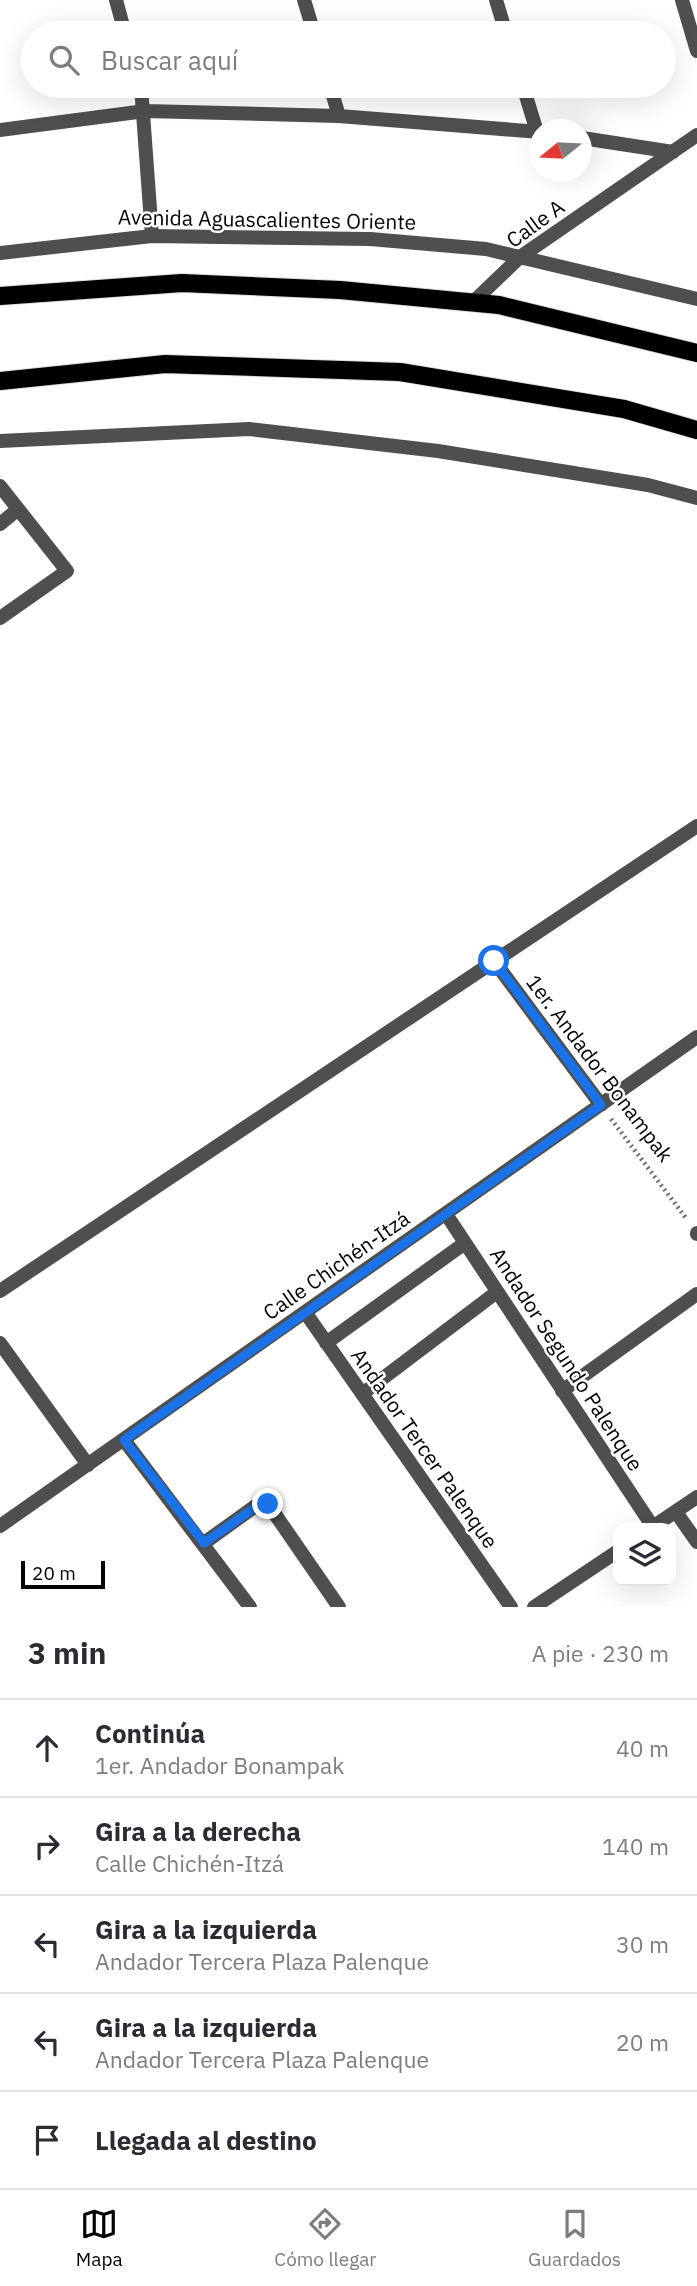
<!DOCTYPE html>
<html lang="es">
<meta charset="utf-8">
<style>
:root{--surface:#fff;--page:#f2f2f3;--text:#2b2b33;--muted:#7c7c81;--line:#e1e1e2;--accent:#000}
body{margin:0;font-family:"IBM Plex Sans",sans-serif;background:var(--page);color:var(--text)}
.controls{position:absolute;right:21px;bottom:21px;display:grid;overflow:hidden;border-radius:14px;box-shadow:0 7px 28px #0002}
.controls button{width:63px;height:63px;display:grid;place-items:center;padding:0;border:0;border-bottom:2px solid var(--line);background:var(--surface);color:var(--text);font:35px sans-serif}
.compass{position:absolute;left:529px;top:119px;width:63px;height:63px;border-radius:50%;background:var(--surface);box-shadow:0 7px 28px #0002;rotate:252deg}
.scale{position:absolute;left:21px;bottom:18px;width:84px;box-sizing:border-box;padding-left:7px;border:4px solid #000;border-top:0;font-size:19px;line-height:24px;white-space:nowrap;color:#000;-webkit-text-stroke:5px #fff;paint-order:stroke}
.stop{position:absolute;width:21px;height:21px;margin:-16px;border:5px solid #1a73e8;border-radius:50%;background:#fff}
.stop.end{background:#1a73e8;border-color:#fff;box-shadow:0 2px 7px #0008}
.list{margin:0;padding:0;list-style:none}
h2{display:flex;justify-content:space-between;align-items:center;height:91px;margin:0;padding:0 28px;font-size:30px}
h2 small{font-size:23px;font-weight:400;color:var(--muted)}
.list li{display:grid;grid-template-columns:46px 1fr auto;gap:21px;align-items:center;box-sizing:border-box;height:98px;padding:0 28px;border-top:2px solid var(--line)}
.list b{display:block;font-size:26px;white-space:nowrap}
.list p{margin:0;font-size:23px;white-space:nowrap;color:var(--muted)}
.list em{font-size:23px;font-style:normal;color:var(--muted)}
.icon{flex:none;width:38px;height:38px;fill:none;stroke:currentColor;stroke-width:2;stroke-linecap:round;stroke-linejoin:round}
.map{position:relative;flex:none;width:697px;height:1607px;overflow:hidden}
.search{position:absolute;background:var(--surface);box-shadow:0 7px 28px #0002;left:21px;right:21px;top:21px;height:77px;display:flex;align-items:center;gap:18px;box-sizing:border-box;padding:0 24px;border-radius:38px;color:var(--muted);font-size:26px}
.sheet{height:581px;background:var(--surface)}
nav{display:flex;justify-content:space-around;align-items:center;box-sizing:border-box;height:98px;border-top:2px solid var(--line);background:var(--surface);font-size:19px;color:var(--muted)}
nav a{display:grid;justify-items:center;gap:4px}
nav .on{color:var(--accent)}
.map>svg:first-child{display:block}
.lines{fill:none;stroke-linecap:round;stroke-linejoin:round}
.primary-casing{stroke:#dbdbdb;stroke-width:20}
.path{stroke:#717171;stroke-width:4.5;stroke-dasharray:2 3.5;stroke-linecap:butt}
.minor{stroke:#4f4f4f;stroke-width:14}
.tertiary{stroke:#4f4f4f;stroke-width:14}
.primary{stroke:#000;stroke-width:18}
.route{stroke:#1a73e8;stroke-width:9}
.labels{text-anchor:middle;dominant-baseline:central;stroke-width:5;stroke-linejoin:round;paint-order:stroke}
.street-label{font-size:21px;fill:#000;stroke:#fff}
</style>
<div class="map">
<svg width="697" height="1607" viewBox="0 0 697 1607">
<rect width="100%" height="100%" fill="#fff"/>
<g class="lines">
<defs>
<path id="primary" d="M0,296L182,283L340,290L499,305L697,353
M0,381L165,364L400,372L624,409L697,430"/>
</defs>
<use href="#primary" class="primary-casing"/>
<path class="path" d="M611,1119L686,1218"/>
<path class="minor" d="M116,0L125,33
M304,0L314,33
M496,0L506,33
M682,0L697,51
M141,86L152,236
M330,86L339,116
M523,86L537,132
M0,130L145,111L339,116L540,132
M582,138L673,152
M472,303L520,257L697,135
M0,486L67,571L0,618
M0,524L17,510
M494,961L601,1105
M446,1214L653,1527
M697,1233V1234
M0,1291L697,826
M305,1312L511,1607
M0,1343L88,1465
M326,1343L465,1243
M562,1391L697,1294
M362,1394L497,1292
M124,1440L250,1607
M676,1512L697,1542
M0,1526L697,1037
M651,1528L697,1497
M204,1543L257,1505L268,1504L339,1607
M534,1607L618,1551"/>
<path class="tertiary" d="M0,253L152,236L370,239L486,249L697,299
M0,441L249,429L438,451L648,485L697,498"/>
<use href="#primary" class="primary"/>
</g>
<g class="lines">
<path class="route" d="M268,1504L257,1506L204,1543L124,1440L601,1105L494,961"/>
</g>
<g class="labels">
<g class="street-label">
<text transform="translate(267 219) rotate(1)">Avenida Aguascalientes Oriente</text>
<text transform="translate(535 223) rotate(-36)">Calle A</text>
<text transform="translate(600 1068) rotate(53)">1er. Andador Bonampak</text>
<text transform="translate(336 1265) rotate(-35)">Calle Chichén-Itzá</text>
<text transform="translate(567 1359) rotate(57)">Andador Segundo Palenque</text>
<text transform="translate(425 1448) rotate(55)">Andador Tercer Palenque</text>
</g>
</g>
</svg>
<div class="controls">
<button><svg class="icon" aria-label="layers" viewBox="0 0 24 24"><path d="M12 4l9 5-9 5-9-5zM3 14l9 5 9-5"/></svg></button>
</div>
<svg class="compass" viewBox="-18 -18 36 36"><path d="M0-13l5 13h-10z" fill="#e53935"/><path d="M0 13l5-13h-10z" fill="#7c7c81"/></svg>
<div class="scale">20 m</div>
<div class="stop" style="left:494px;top:961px"></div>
<div class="stop end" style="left:268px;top:1504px"></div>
<div class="search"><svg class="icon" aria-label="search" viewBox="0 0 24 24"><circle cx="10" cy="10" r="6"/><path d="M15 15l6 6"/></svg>Buscar aquí</div>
</div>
<section class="sheet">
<h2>3 min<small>A pie · 230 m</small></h2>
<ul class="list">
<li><svg class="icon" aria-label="ahead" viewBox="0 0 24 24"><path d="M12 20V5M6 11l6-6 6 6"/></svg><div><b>Continúa</b><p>1er. Andador Bonampak</p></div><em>40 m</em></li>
<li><svg class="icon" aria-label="right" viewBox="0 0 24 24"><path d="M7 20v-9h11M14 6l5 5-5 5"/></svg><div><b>Gira a la derecha</b><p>Calle Chichén-Itzá</p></div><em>140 m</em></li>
<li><svg class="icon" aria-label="left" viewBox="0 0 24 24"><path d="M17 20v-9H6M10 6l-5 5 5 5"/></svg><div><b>Gira a la izquierda</b><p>Andador Tercera Plaza Palenque</p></div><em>30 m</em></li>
<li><svg class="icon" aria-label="left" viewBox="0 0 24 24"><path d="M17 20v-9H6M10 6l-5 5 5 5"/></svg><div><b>Gira a la izquierda</b><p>Andador Tercera Plaza Palenque</p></div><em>20 m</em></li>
<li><svg class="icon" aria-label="arrive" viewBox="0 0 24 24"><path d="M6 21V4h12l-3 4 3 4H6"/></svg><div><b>Llegada al destino</b></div></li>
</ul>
</section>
<nav>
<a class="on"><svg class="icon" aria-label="map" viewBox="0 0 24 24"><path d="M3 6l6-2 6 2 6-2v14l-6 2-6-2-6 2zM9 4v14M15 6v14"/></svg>Mapa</a>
<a><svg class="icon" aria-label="directions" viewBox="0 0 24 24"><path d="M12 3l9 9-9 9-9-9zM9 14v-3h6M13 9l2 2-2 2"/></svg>Cómo llegar</a>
<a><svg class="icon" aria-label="saved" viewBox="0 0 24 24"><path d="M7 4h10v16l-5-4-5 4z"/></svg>Guardados</a>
</nav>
